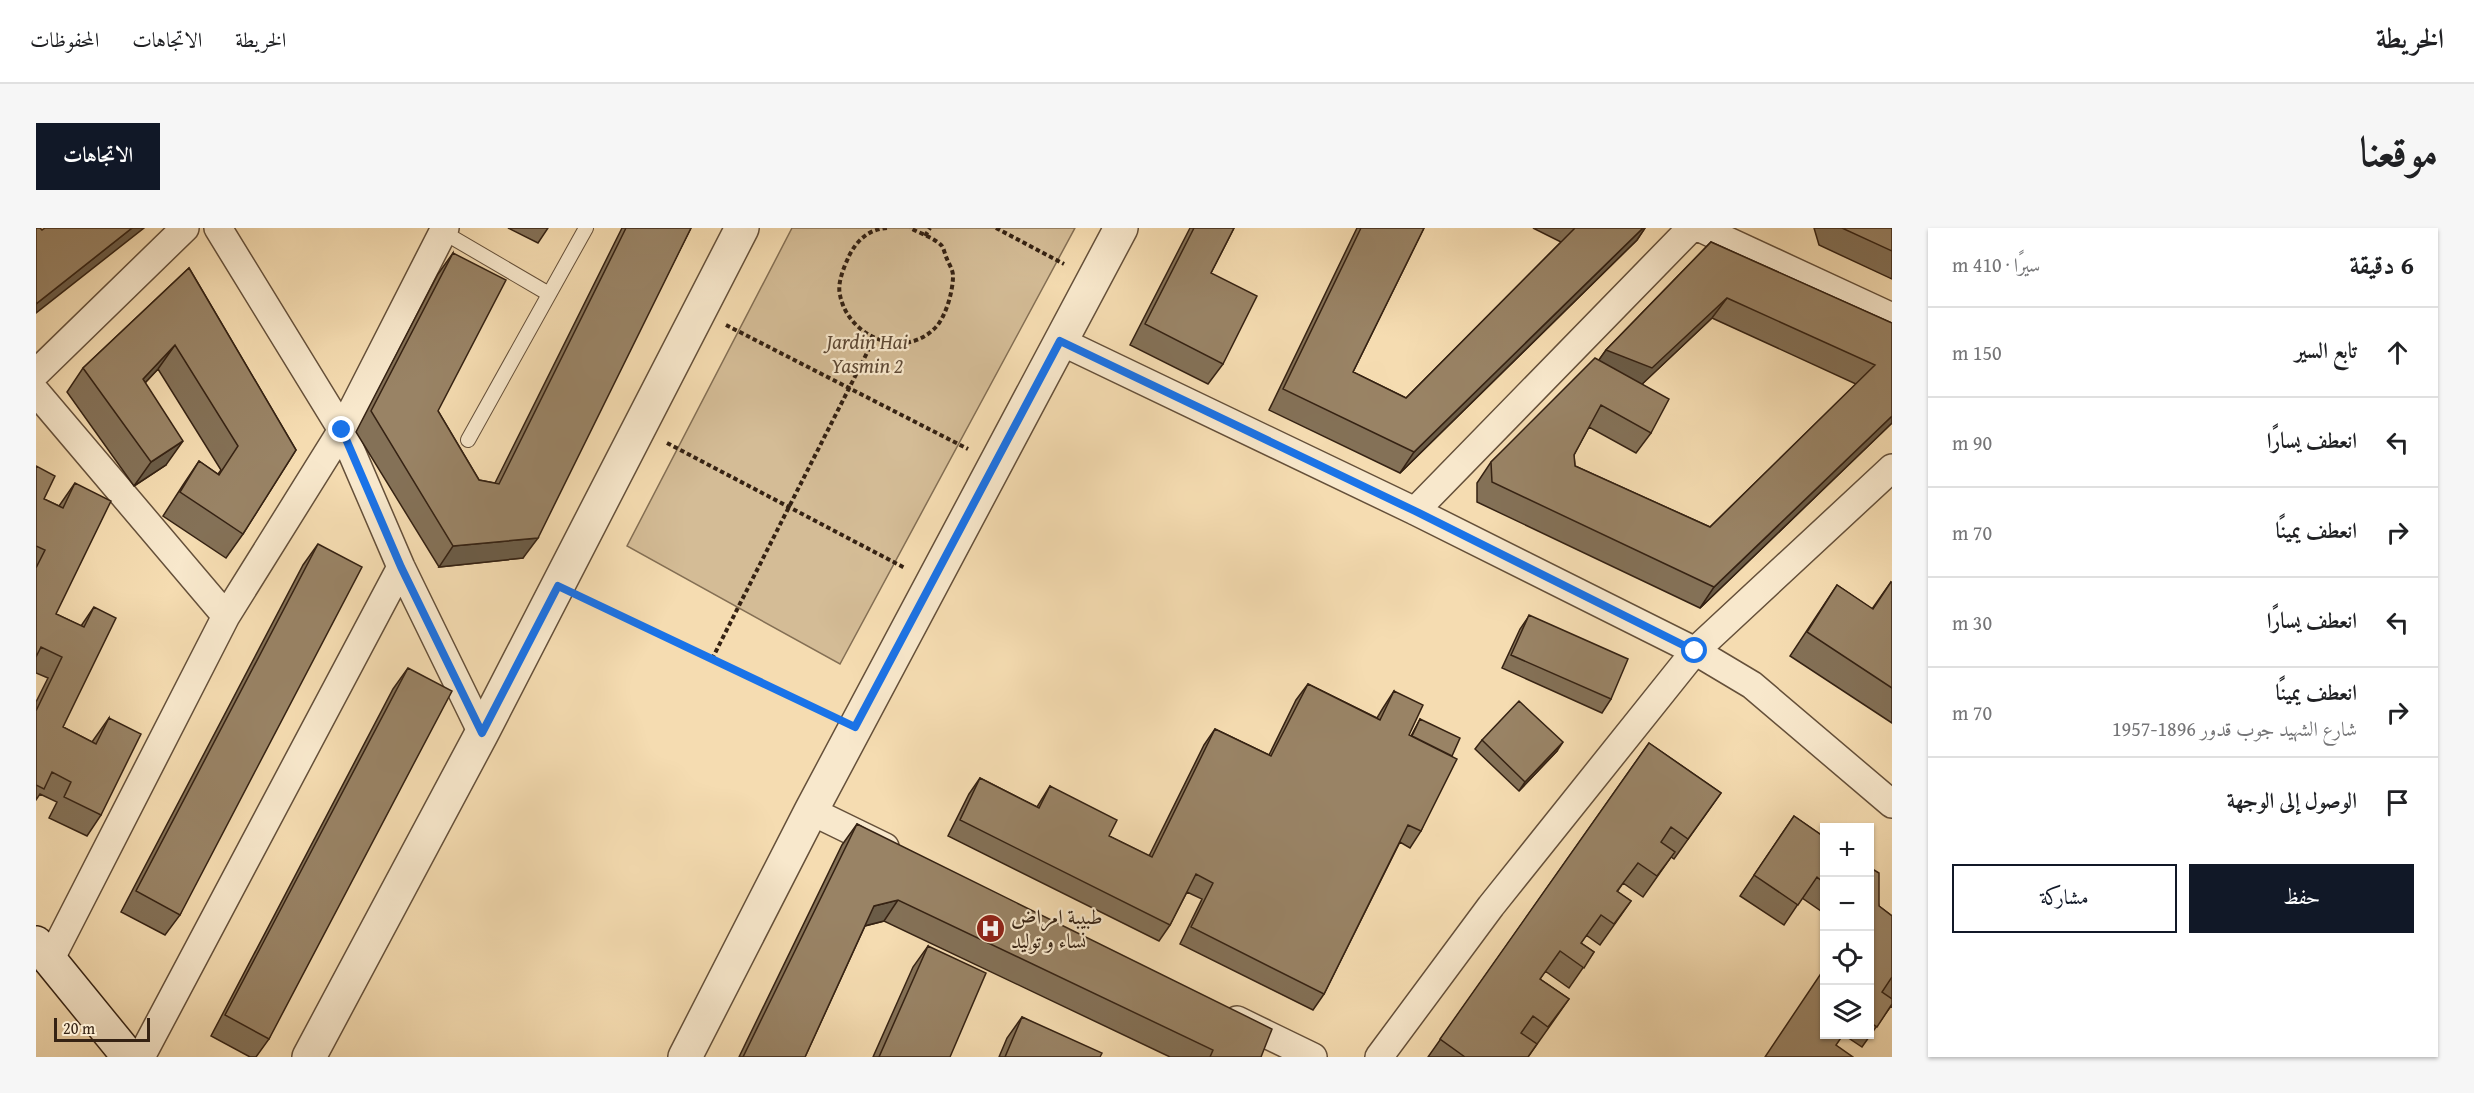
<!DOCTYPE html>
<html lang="ar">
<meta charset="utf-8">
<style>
:root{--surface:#fff;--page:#f6f6f6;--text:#202124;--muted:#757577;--line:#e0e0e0;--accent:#111827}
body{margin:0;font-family:"Gentium Book Plus",Amiri,serif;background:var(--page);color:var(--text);direction:rtl}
.controls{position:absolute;right:18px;bottom:18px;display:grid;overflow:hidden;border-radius:0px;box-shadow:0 2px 4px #0004}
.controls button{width:54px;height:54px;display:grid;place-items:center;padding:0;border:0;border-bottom:2px solid var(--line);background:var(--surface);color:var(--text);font:30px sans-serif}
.scale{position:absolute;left:18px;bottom:15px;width:96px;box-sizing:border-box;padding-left:6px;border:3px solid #352213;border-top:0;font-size:16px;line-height:21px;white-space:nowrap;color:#352213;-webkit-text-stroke:4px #f8e8cc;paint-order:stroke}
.stop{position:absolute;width:18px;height:18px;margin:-14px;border:4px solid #1a73e8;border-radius:50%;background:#fff}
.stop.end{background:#1a73e8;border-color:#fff;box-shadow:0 2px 6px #0008}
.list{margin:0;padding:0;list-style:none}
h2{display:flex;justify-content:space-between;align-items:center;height:78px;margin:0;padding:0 24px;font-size:26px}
h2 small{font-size:20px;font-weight:400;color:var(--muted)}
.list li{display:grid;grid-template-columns:39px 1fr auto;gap:18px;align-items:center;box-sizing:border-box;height:90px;padding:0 24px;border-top:2px solid var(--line)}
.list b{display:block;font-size:22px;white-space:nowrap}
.list p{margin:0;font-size:20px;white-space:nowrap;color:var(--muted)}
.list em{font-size:20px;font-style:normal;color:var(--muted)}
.actions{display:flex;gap:12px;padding:18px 24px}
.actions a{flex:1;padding:14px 0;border:2px solid var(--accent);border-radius:0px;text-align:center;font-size:21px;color:var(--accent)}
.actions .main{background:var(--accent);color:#fff}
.icon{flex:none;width:33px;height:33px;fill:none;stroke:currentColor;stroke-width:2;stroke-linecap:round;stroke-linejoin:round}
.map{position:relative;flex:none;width:1856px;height:829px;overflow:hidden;direction:ltr;border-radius:0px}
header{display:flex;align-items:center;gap:36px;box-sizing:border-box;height:84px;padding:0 30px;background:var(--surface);border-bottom:2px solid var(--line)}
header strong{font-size:28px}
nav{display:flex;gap:33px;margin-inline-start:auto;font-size:21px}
.intro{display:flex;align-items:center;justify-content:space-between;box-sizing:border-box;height:144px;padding:0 36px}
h1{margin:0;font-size:42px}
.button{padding:15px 27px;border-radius:0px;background:var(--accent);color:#fff;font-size:21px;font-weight:700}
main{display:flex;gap:36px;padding:0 36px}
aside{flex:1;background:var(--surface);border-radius:0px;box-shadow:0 2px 4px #0004}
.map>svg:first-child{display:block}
.green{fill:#d4bc96;stroke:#846f54;stroke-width:1.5}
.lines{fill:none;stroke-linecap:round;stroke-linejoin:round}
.service-casing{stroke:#65503a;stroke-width:16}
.minor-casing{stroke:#65503a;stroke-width:30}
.tertiary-casing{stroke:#65503a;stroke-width:36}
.secondary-casing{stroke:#352213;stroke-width:36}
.path{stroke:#352213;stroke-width:4;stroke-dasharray:4.5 3;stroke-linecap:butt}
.service{stroke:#f8e8cc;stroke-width:14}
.minor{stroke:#f8e8cc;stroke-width:27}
.tertiary{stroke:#f8e8cc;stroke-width:33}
.secondary{stroke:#f8e8cc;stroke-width:33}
.wall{fill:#847157;stroke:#352213;stroke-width:1.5;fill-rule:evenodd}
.shaded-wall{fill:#6b5c47;stroke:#352213;stroke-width:1.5}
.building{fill:#998365;stroke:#352213;stroke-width:1.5}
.route{stroke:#1a73e8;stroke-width:8}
.labels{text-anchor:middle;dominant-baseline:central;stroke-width:4.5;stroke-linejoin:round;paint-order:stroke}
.park-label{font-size:21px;font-style:italic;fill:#5d4834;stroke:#f8e8cc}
.poi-label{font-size:21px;fill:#352213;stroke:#f8e8cc;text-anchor:start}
</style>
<header>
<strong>الخريطة</strong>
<nav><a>الخريطة</a><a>الاتجاهات</a><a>المحفوظات</a></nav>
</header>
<div class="intro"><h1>موقعنا</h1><a class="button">الاتجاهات</a></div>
<main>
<aside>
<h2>6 دقيقة<small>سيرًا · 410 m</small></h2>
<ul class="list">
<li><svg class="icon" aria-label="ahead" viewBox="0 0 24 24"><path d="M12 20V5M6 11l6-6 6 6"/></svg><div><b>تابع السير</b></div><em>150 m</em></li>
<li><svg class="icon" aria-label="left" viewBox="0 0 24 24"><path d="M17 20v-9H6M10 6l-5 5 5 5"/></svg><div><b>انعطف يسارًا</b></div><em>90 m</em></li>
<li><svg class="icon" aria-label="right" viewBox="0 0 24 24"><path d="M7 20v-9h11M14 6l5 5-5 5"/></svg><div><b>انعطف يمينًا</b></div><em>70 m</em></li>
<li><svg class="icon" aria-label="left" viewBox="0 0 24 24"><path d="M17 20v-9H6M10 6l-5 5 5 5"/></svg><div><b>انعطف يسارًا</b></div><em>30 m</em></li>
<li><svg class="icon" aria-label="right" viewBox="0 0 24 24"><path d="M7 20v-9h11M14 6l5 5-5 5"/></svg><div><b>انعطف يمينًا</b><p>شارع الشهيد جوب قدور 1896-1957</p></div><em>70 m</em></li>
<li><svg class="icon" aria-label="arrive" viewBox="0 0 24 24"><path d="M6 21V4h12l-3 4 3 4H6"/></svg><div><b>الوصول إلى الوجهة</b></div></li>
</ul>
<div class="actions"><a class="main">حفظ</a><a>مشاركة</a></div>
</aside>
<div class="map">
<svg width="1856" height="829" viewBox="0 0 1856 829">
<rect width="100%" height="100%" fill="#f5dcb1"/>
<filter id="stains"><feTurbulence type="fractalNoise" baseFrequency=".00333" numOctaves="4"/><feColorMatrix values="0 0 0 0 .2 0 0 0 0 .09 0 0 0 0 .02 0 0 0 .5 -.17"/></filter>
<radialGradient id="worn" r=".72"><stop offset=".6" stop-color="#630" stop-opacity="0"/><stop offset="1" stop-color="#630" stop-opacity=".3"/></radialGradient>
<path class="green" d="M756,0H1039L804,436L591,318Z"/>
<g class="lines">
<defs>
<path id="service" d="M407,4L513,66
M432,212L550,0"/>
<path id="minor" d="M182,0L306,202L365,339L446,505
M1664,0L1856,89
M1024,113L1379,283L1659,423L1716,457L1856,576
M0,145L149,0
M0,164L190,388
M1379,283L1655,0
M775,583L849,619
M14,732L190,388L306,202L409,0
M1201,792L1277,829
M105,829L365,339
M1343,829L1455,678L1659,423L1856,240"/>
<path id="tertiary" d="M273,829L446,505L706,0
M649,829L775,583L1085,0"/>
<path id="secondary" d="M0,715L93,829"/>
</defs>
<use href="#service" class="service-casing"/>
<use href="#minor" class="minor-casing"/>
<use href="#tertiary" class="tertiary-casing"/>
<use href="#secondary" class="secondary-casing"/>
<path class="path" d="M851,0C833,1 821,12 813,28C808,39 801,55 804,67C812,109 868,133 900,99C910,88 917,63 917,48C917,42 913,36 911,31C909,27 908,21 906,18C899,10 883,5 874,0
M960,0L1028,36
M889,8L894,0
M690,97L932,221
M631,215L869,340
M551,372L791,486
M676,431L838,111"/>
<use href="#service" class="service"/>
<use href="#minor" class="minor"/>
<use href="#tertiary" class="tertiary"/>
<use href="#secondary" class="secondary"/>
</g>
<path class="wall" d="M472,0H512L502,15Z
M586,0H655L487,330L403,339L320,204L402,46L417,25L402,183L443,252L459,255Z
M1154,0H1198L1175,45L1187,136L1172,156L1094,117Z
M1321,0H1388L1317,144L1370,170L1525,14L1497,0H1609L1601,12L1364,245L1233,182Z
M1778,0H1856V51L1783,17Z
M1675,14L1856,95V195L1664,380L1441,274V255L1455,234L1563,132L1570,122ZM1676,90L1820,156L1674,299L1539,238L1538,227L1553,199L1600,225L1615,205L1606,156Z
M153,40L260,222L207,306L190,330L127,288L147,257L163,233L182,246L185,242L122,141L109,155L130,237L98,258L31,164L47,140Z
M0,238L8,271L23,278L39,255L20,386L45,398L58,379L27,499L56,514L73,490L65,587L51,608L13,590L21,574L4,566L0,572V474L12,450L0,445Z
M282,316L144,687L129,707L85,684L267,337Z
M1855,354L1856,355V495L1754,428L1801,357L1836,381Z
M1493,388L1575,471L1566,485L1466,440L1484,401Z
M372,440L233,811L220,829H214L175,808L357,461Z
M1272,456L1341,490L1347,480L1358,463L1373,507L1375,508L1384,491L1416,528L1385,603L1374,620L1364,614L1288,766L1277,782L1144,716L1166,671L1151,664L1134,697L1123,713L912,608L933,566L944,550L1001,579L1014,558L1073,608L1113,628L1168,517L1179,501L1233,527L1260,472Z
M1446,512L1521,523L1483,563L1439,521Z
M1613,515L1685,565L1638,631L1635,629L1607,669L1587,655L1581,664L1595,673L1564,717L1550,707L1545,715L1558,724L1533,760L1509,743L1504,751L1533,771L1492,829H1392Z
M1758,588L1788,609V685L1766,670L1748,697L1704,668Z
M821,596L1225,829H1134L848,693L829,698L769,829H703L806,617Z
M1833,639L1843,678L1856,688V779L1855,778L1826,819L1808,807H1833Z
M892,718L914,829H837L877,739Z
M986,789L1064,829H963L971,810Z"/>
<path class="shaded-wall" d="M96,0H108L0,85V76Z
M1607,0H1609L1601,12L1364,245L1378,224Z
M1691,70L1676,90L1601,161L1555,143L1570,122Z
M139,117L122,141L90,175L107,151Z
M1856,188V195L1664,380L1678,359Z
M147,213L130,237L98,258L115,234Z
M502,310L487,330L403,339L417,318Z
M1527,514L1521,523L1483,563L1489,554Z
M862,672L848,693L824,699L838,678Z"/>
<path class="building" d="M0,0H4L6,2L9,0H96L0,76Z
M590,0H655L502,310L417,318L335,183L417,25L470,52L402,183L443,252L463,256Z
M1158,0H1198L1175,45L1221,68L1187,136L1109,96Z
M1325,0H1388L1317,144L1370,170L1539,0H1607L1378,224L1247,161Z
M1806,0H1856V23Z
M1675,14L1856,95V188L1678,359L1456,254L1455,234L1559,130L1633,171L1615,205L1565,177L1538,227L1539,238L1674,299L1839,137L1691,70L1616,140L1570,122Z
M153,40L260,222L207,306L144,264L163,233L183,247L202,218L139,117L107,151L147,213L115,234L47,140Z
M0,238L19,248L8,271L27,280L39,255L75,273L20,386L48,399L58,379L80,390L27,499L60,516L73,490L105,506L65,587L28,569L35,554L16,544L8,561L0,557V483L26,429L5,419L0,429V340L9,322L0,318Z
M282,316L326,339L144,687L100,663Z
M1855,354L1856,355V460L1771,404L1801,357L1837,381Z
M1493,387L1592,431L1575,471L1475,427Z
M372,440L416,463L233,811L189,787Z
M1272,456L1344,492L1358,463L1387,477L1373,507L1421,531L1385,603L1372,597L1288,766L1155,699L1177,655L1160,646L1134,697L924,592L944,550L1003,580L1014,558L1081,592L1073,608L1116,629L1179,501L1235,528Z
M1483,473L1527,514L1489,554L1446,512Z
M1384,491L1424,510L1416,528L1376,508Z
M1613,515L1685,565L1652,611L1635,599L1625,614L1639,624L1621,648L1602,635L1581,663L1595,673L1578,696L1565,687L1545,715L1558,724L1548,740L1524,723L1504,751L1533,771L1512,799L1497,788L1485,805L1501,816L1492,829H1429L1404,811Z
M1758,588L1788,609V655L1781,649L1762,677L1718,647Z
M821,596L1236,801L1225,829H1174L1177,822L862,672L838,678L769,829H707Z
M1833,639L1843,645V678L1856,688V749L1846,764L1856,771V776L1841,799L1833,794Z
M892,718L950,745L914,829H843Z
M1788,741V807H1807L1800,817L1817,829H1729Z
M986,789L1066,825L1064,829H969Z"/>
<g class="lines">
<path class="route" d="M306,202L365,339L446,505L522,358L819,499L1024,113L1379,283L1659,423"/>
</g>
<defs>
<symbol id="hospital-disc" viewBox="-11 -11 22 22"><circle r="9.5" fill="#8f2418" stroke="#f8e8cc"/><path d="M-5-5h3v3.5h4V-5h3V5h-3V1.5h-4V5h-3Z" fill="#fff"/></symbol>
</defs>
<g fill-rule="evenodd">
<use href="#hospital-disc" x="938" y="684" width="33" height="33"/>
</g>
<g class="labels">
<g class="park-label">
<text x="831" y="113">Jardin Hai<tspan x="831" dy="24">Yasmin 2</tspan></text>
</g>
<g class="poi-label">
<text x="975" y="688">طبيبة امراض<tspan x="975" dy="24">نساء و توليد</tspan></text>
</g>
</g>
<rect width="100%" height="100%" filter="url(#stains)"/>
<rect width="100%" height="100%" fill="url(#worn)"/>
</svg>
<div class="controls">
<button>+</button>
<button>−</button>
<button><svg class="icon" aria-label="locate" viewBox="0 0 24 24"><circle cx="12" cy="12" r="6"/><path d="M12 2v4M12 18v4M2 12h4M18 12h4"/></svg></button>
<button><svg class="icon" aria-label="layers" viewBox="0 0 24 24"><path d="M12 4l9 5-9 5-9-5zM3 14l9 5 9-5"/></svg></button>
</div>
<div class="scale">20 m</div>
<div class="stop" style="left:1659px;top:423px"></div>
<div class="stop end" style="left:306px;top:202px"></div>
</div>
</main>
